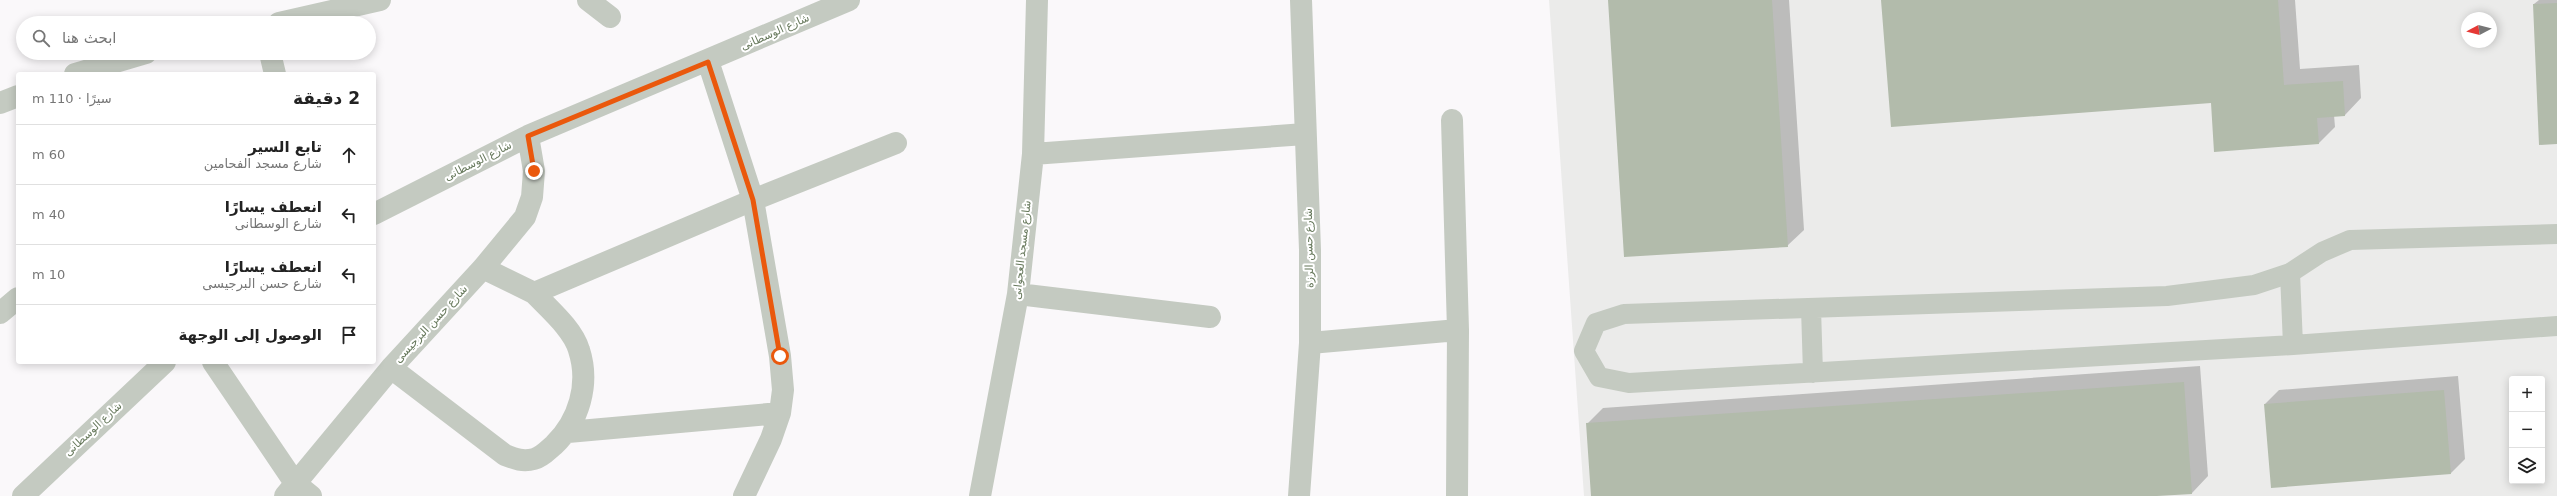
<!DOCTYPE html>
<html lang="ar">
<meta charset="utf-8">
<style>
:root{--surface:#fff;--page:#f2f2f2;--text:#222;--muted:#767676;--line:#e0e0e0}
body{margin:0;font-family:"DejaVu Sans",Vazirmatn,sans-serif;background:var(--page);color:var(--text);direction:rtl}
.controls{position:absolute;right:12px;bottom:12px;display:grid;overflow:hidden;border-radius:4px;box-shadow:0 2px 10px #0003}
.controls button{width:36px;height:36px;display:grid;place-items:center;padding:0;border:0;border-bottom:1px solid var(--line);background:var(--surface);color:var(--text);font:20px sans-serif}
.compass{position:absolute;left:2461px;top:12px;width:36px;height:36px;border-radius:50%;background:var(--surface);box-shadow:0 2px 10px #0003;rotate:263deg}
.stop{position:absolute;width:12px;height:12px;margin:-9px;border:3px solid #ea580c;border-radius:50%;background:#fff}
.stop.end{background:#ea580c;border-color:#fff;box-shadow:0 1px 4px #0008}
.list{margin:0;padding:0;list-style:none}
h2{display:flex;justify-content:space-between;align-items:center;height:52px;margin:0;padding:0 16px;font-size:17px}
h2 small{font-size:13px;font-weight:400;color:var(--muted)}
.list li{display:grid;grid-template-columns:26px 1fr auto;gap:12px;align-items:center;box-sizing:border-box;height:60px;padding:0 16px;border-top:1px solid var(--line)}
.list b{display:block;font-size:15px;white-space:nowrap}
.list p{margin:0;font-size:13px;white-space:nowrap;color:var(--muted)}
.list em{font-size:13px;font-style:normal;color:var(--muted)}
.icon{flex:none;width:22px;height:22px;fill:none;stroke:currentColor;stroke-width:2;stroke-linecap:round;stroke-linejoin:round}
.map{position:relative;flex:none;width:2557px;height:496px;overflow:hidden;direction:ltr}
.search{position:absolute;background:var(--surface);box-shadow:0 2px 10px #0003;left:16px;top:16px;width:360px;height:44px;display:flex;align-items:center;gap:10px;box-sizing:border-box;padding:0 14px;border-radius:22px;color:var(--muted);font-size:15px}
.panel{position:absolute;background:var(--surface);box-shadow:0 2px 10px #0003;left:16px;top:72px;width:360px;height:292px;border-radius:4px;direction:rtl}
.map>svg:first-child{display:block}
.built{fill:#ebebea;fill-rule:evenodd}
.shadow{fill:#0003}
.building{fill:#b2bbab}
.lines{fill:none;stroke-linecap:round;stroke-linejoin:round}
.lane{stroke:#c4cac1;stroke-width:20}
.street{stroke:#c4cac1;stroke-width:22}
.route{stroke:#ea580c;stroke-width:5}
.labels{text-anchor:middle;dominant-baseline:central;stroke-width:4;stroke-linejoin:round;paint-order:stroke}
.street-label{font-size:11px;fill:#66785b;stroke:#fff}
</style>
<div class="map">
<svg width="2557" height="496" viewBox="0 0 2557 496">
<rect width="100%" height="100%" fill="#faf8fa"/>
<path class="built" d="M1549,0H2557V496H1584ZM2467,18H2491V42H2467ZM2512,379H2542V481H2512Z"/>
<path class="shadow" d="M1609,0H1789L1804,230L1787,246Z
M1882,0H2295L2300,69L2359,65L2361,98L2345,115H2334L2335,127L2319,143L2212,102Z
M2539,0H2557V143L2534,4Z
M2200,366L2208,476L2192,493L2142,496H1592L1587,424L1603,408Z
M2458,376L2465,459L2451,473L2265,404L2279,390Z"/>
<path class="building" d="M1608,0H1772L1788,247L1624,257Z
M1881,0H2278L2284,85L2343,81L2345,116L2317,118L2319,144L2214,152L2211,103L1891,127Z
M2557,3V144L2539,145L2533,4Z
M2184,382L2192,494L2157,496H1591L1586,423Z
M2444,390L2451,474L2271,488L2264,404Z"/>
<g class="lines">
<path class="lane" d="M2557,234L2350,240L2322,252L2290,273L2254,285L2167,296L1624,314L1596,323L1584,351L1599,377L1629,383L2293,345L2557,326
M2290,273L2293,345
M1811,308L1813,373"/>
<path class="street" d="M588,0L610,17
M279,23L380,0
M270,53L275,74
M708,61L753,200L780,356L783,390L780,413L771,439L744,496
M75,74L146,53
M0,103L18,96
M1452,120L1458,330L1457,496
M1033,154L1305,134
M374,214L528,136L849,0
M483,268L534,293L753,200L896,143
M1018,294L1210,317
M0,313L18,298
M1310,343L1458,330
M213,362L295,483L311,496
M391,368L505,455C515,459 523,462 534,459C542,457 548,450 554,445C579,421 590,384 579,350C573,329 549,309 534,293
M568,432L780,413
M23,496L165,362
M285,496L391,368L483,268L525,217L532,197L534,171L528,136
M980,496L1018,294L1033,154L1037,0
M1299,496L1310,343V250L1301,0"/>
</g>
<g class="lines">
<path class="route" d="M534,171L528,136L708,62L753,200L780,356"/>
</g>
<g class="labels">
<g class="street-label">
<text transform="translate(775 32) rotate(-24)">شارع الوسطانى</text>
<text transform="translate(478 161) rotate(-27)">شارع الوسطانى</text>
<text transform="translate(1309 248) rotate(-91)">شارع حسن الرزة</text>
<text transform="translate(1022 250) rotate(-84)">شارع مسجد العجوانى</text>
<text transform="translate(431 324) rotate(-47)">شارع حسن البرجيسى</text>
<text transform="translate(93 429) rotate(-43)">شارع الوسطانى</text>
</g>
</g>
</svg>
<div class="controls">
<button>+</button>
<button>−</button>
<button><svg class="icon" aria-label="layers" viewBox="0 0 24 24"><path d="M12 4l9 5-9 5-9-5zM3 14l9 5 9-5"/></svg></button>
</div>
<svg class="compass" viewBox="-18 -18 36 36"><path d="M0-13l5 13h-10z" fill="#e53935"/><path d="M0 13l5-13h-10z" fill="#767676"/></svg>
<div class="stop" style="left:780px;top:356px"></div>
<div class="stop end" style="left:534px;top:171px"></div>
<div class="search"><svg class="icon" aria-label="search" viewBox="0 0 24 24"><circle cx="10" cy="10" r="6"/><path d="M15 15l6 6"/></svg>ابحث هنا</div>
<section class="panel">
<h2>2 دقيقة<small>سيرًا · 110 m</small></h2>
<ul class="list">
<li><svg class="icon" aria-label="ahead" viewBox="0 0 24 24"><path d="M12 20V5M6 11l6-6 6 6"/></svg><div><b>تابع السير</b><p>شارع مسجد الفحامين</p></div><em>60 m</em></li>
<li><svg class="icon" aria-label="left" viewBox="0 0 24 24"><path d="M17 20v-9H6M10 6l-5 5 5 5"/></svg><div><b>انعطف يسارًا</b><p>شارع الوسطانى</p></div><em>40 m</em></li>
<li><svg class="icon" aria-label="left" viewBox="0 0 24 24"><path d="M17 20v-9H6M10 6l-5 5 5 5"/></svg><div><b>انعطف يسارًا</b><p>شارع حسن البرجيسى</p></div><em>10 m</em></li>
<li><svg class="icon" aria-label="arrive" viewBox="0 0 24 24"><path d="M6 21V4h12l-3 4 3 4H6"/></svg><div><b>الوصول إلى الوجهة</b></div></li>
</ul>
</section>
</div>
